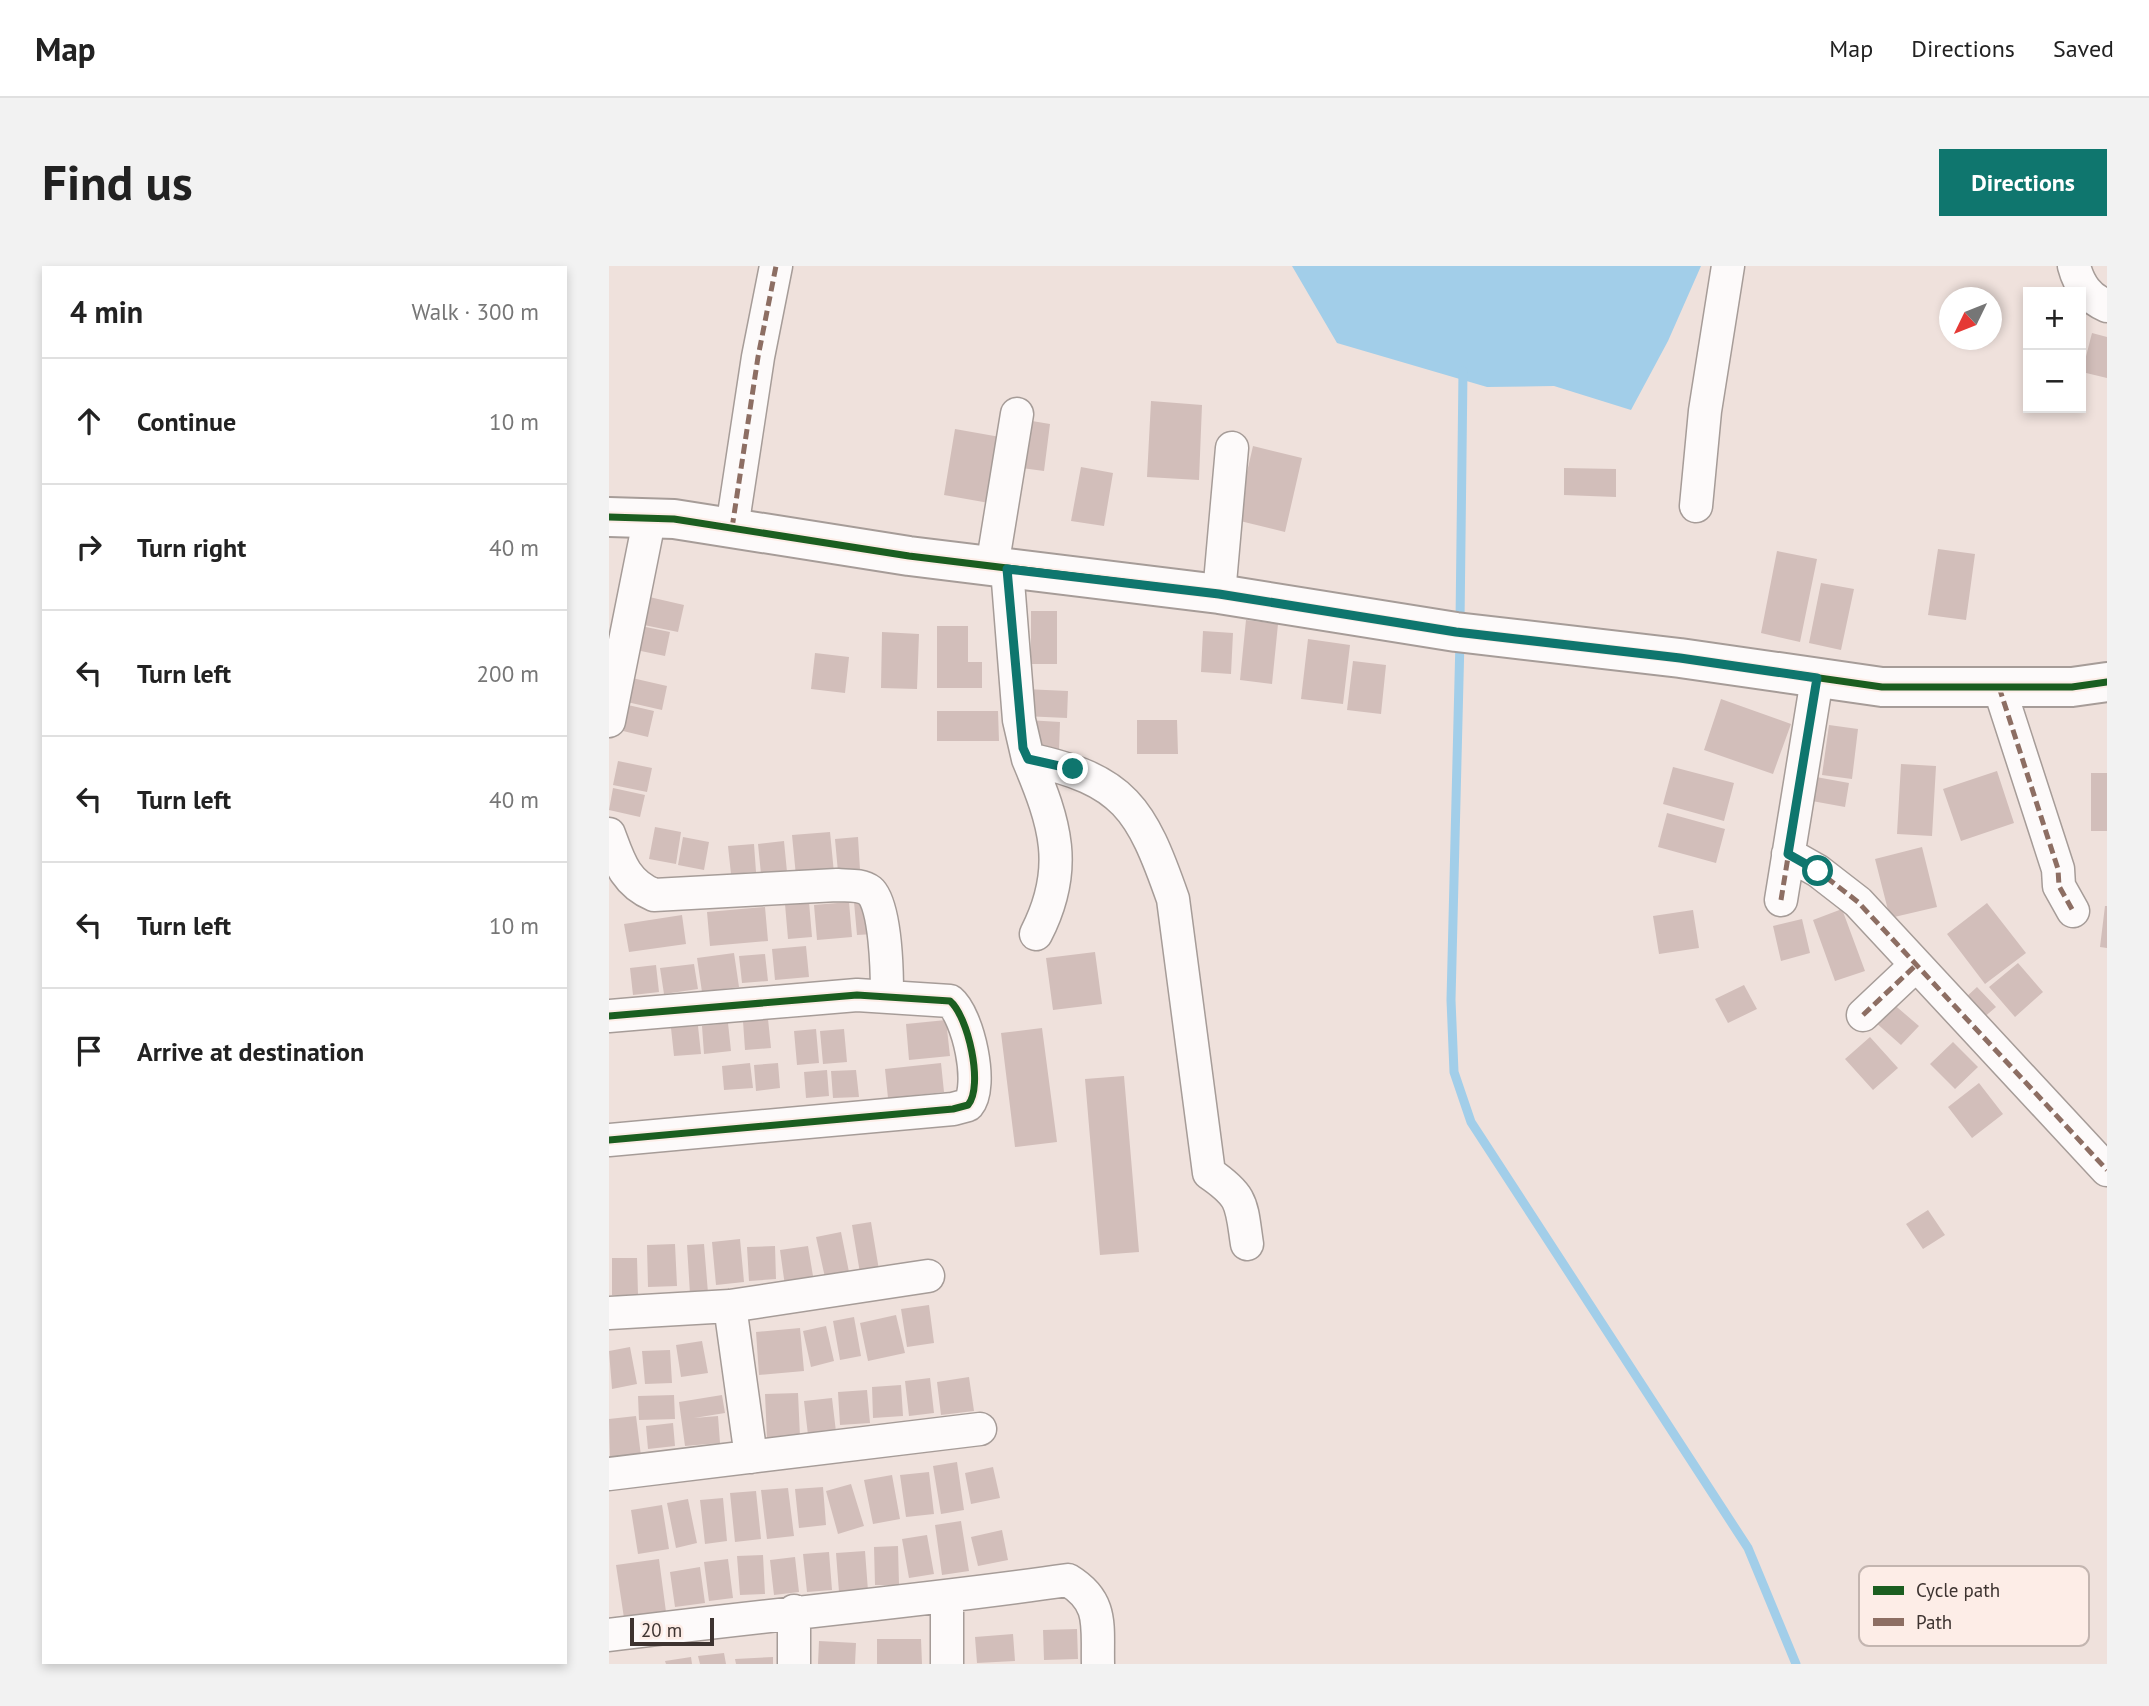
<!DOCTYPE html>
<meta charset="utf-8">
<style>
:root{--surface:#fff;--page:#f2f2f2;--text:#222;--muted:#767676;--line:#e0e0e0;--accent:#0f766e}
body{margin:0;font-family:"PT Sans",sans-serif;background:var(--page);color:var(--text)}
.controls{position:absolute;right:21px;top:21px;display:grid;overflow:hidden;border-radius:0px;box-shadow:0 4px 10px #0003}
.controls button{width:63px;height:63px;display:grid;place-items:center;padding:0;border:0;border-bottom:2px solid var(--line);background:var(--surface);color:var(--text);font:35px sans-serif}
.compass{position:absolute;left:1330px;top:21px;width:63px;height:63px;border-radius:50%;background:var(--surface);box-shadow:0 4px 10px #0003;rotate:227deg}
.scale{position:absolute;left:21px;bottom:18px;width:84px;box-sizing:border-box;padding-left:7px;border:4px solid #3d3330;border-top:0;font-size:19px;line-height:24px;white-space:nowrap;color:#3d3330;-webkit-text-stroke:5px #fdede7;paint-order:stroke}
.stop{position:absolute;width:21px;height:21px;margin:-16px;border:5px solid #0f766e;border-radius:50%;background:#fff}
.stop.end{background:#0f766e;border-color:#fff;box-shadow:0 2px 7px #0008}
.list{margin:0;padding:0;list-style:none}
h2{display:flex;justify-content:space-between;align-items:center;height:91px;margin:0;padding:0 28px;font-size:30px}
h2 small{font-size:23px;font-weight:400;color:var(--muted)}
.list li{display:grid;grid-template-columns:46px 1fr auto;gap:21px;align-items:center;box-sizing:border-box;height:126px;padding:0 28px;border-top:2px solid var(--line)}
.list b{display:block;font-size:26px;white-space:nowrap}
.list em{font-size:23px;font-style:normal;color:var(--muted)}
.icon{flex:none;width:38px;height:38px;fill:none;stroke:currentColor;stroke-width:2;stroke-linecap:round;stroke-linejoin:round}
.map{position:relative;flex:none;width:1498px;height:1398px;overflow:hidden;border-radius:0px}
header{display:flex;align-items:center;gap:42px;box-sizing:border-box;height:98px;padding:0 35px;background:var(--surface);border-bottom:2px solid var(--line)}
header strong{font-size:33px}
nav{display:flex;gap:38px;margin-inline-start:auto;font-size:24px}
.intro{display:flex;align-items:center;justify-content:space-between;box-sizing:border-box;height:168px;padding:0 42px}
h1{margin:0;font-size:49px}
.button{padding:18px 32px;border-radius:0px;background:var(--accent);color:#fff;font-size:24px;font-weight:700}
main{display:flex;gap:42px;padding:0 42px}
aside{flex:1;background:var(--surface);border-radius:0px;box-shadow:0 4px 10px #0003}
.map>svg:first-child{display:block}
.water{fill:#a2cee9}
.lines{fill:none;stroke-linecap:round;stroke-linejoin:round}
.stream{stroke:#a2cee9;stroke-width:9}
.building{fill:#d2beba}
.minor-casing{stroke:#a69c98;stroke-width:35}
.tertiary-casing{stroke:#a69c98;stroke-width:42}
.minor{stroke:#fdfafa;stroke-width:32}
.tertiary{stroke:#fdfafa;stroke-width:38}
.quiet{stroke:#8d6e63;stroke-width:5;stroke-dasharray:10 5;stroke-linecap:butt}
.cycleway-casing{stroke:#fdede7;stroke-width:11}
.cycleway{stroke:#1b5e20;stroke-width:7}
.route{stroke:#0f766e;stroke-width:9}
.key{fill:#fdede7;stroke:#c3b5b0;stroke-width:2}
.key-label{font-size:19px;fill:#3d3330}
</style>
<header>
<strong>Map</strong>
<nav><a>Map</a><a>Directions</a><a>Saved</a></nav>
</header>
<div class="intro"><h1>Find us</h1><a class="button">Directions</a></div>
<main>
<aside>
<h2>4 min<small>Walk · 300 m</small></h2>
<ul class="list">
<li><svg class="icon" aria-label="ahead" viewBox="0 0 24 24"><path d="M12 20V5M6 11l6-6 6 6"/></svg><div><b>Continue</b></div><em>10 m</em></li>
<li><svg class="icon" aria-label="right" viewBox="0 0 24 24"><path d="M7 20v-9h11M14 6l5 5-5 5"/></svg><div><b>Turn right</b></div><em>40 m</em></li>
<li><svg class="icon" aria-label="left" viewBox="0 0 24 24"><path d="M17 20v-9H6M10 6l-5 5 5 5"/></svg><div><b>Turn left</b></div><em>200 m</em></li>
<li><svg class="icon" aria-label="left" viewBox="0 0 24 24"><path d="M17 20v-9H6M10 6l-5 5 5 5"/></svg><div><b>Turn left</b></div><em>40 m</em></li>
<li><svg class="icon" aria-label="left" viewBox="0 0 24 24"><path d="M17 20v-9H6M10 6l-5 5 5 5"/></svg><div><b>Turn left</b></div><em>10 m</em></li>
<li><svg class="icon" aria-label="arrive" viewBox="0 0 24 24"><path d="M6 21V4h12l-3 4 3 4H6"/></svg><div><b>Arrive at destination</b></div></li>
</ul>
</aside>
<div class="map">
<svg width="1498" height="1398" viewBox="0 0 1498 1398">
<rect width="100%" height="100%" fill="#efe1dc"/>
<path class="water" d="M683,0H1092L1059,75L1022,144L945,120L878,121L728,77Z"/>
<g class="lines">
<path class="stream" d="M851,357L854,105
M851,374L842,734L845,806L862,856L1139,1282L1187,1398"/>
</g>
<path class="building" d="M1483,67L1498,71V112L1473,106Z
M542,135L593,139L590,214L538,211Z
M411,153L441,158L435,205L405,201Z
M346,163L391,171L380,237L335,229Z
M644,180L693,192L676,266L627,254Z
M472,201L504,207L495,260L462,255Z
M955,202L1007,203V231L955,229Z
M1329,283L1366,288L1357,354L1319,349Z
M1168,285L1208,293L1191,376L1152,367Z
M1212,317L1245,323L1232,384L1200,377Z
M36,330L75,339L69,366L30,358Z
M422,345H448V398H422Z
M637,354L669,358L663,418L631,414Z
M32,360L61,366L56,390L27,384Z
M328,360H359V396H373V422H328Z
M594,365L624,367L622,408L592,406Z
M273,366L310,368L308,423L272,422Z
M699,373L741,379L734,438L692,433Z
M206,387L240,391L236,427L202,423Z
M744,395L777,399L772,448L738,444Z
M23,412L58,420L53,444L18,436Z
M415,423L459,425L458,452L414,450Z
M1112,433L1182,458L1164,508L1095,484Z
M19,439L45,445L39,471L14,465Z
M328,445H389L390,475H328Z
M418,454L451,456L450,484L417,483Z
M528,454H568L569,488H528Z
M1220,459L1249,463L1243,513L1213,509Z
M9,495L43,502L38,526L4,519Z
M1292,498L1327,500L1323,570L1288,568Z
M1064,501L1125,517L1115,555L1054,538Z
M1388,505L1405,557L1352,575L1334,523Z
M1482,507H1498V565H1482Z
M1196,509L1240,517L1236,541L1192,533Z
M4,522L36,529L31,551L0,544Z
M1058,547L1116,563L1107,597L1049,581Z
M46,561L72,566L67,598L40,593Z
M221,566L225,607L187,610L183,569Z
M74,571L100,576L95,604L69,599Z
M249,571L251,604L229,606L226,573Z
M175,575L178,606L152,608L149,578Z
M145,578L147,606L122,608L119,580Z
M1313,581L1328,641L1281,652L1266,593Z
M261,634L265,668L248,669L245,636Z
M200,636L203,671L179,673L176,638Z
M240,636L243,671L208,674L205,639Z
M1378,637L1417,687L1376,718L1338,668Z
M1496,640H1498V682L1491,681Z
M156,641L159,675L101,680L98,646Z
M1233,643L1256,705L1226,715L1204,654Z
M1084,644L1090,682L1050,688L1044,650Z
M73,649L77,678L20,686L15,658Z
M1193,653L1201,687L1172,695L1164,660Z
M197,680L200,711L166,714L163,683Z
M486,686L493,738L444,744L437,692Z
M125,687L130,721L93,726L88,692Z
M156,688L159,715L133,717L130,690Z
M1409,697L1434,726L1406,751L1380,721Z
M85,698L89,723L55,728L51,702Z
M47,699L50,726L24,729L21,702Z
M1135,719L1148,743L1119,757L1106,733Z
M1368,721L1387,741L1373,753L1355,733Z
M1282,736L1310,760L1292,779L1265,755Z
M159,753L162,782L136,784L134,755Z
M337,754L341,790L300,794L297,758Z
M119,757L122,785L95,788L93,760Z
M89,760L92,788L65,790L62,762Z
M433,762L448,876L406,881L392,767Z
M207,763L210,797L188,799L185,765Z
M235,763L238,796L214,798L211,765Z
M1261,771L1289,802L1264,824L1236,793Z
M1344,776L1369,801L1346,823L1321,798Z
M141,797L144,822L115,824L113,800Z
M169,797L171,822L147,825L145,799Z
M332,797L335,826L279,832L276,803Z
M218,804L220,830L197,832L195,806Z
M247,804L250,831L224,832L222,805Z
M515,810L530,986L491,989L476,813Z
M1370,817L1394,848L1363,872L1339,841Z
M1319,944L1336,969L1314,983L1297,958Z
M262,956L270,1004L251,1007L243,959Z
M232,966L241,1011L217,1016L207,971Z
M131,973L135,1016L107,1019L103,976Z
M66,978L68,1020L39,1021L38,979Z
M95,978L99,1027L81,1028L78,979Z
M166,980L167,1013L140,1015L138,981Z
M199,980L205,1016L176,1020L171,984Z
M3,992H28L29,1029H3Z
M320,1039L325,1077L298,1081L292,1043Z
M287,1049L296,1087L259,1095L251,1057Z
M245,1051L252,1090L231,1094L224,1055Z
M217,1060L225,1095L202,1101L194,1065Z
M191,1062L195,1105L150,1109L147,1066Z
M93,1075L99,1107L72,1111L67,1079Z
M21,1081L28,1118L3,1123L0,1085Z
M61,1084L63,1117L36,1118L33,1085Z
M360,1111L365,1145L332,1149L328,1116Z
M321,1112L325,1147L300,1150L296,1115Z
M292,1119L294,1150L264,1152L263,1121Z
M258,1124L261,1157L231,1159L229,1126Z
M189,1127L191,1171L158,1173L156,1128Z
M65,1129L66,1153L30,1154L29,1130Z
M113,1129L116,1147L85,1152L109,1150L111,1177L76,1180L70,1136Z
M223,1132L227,1166L199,1169L195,1135Z
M27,1150L32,1190L1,1193L0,1153Z
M64,1157L66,1180L39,1183L37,1160Z
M348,1196L355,1244L332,1248L324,1200Z
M384,1201L391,1232L362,1238L356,1207Z
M320,1206L325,1248L297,1251L291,1209Z
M283,1209L291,1253L264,1258L255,1214Z
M242,1218L255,1260L229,1268L217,1225Z
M214,1221L217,1259L190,1262L186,1223Z
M179,1222L185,1270L158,1273L152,1224Z
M147,1225L152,1273L126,1276L121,1227Z
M114,1232L118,1275L96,1278L91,1234Z
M79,1233L88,1277L67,1282L58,1237Z
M53,1239L60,1283L29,1288L22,1244Z
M352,1255L360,1305L333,1309L326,1259Z
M393,1264L399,1294L369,1300L362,1271Z
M318,1269L325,1308L300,1312L293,1273Z
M289,1280L290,1319H266L265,1281Z
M256,1285L259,1325L230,1326L227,1287Z
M220,1286L223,1324L198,1326L194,1288Z
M154,1289L156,1328L131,1329L128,1290Z
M186,1291L190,1326L165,1329L161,1294Z
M50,1293L57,1346L15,1352L7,1299Z
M119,1293L124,1332L100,1335L95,1296Z
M91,1301L96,1337L66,1341L61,1306Z
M468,1363L469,1393L435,1394L434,1364Z
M404,1368L406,1395L368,1397L366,1371Z
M268,1373H312L313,1398H268Z
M210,1375L247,1377L246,1398H209Z
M115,1387L117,1398H91L89,1390Z
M82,1391L83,1398H57L56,1395Z
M164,1391V1398H127L126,1393Z"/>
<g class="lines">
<defs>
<path id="minor" d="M1465,0C1470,19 1479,32 1498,40
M1087,240L1096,145L1119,0
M123,262L149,91L167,0
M383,301L408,148
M398,303L410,454L419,493C516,514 532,542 564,633L600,907C635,931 632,938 638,978
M610,328L623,182
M1390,421L1449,603L1450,620L1464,645
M0,455L41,250
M419,493C446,557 461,602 427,668
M0,568C10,595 16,617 45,629L228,619C238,620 252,618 261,625C277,638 278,708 278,729
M1179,588L1209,605L1249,636L1498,904
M1172,634L1208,413
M1254,749L1306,700
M0,750L248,729L341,735C359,750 375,820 359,839L344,843L0,874
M121,1040L142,1191
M0,1047L121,1040L319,1010
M0,1208L371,1163
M338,1332V1398
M185,1345V1398
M0,1369C153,1349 307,1336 459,1314C495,1336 488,1360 489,1398"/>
<path id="tertiary" d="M0,251L65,253L300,290L610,328L847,366L1071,392L1273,421H1463L1498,416"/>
</defs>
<use href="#minor" class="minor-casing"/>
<use href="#tertiary" class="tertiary-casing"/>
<use href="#minor" class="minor"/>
<use href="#tertiary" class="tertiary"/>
<path class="quiet" d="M123,262L149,91L167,0
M1390,421L1449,603L1450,620L1464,645
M1179,588L1209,605L1249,636L1498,904
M1172,634L1208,413
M1254,749L1306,700"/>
<defs>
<path id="cycleway" d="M0,251L65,253L300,290L610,328L847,366L1071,392L1273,421H1463L1498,416
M0,750L248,729L341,735C359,750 375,820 359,839L344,843L0,874"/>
</defs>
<use href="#cycleway" class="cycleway-casing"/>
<use href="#cycleway" class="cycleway"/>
</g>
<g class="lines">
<path class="route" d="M464,503L419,493L414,482L398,303L610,328L847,366L1071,392L1208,412L1179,588L1209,605"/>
</g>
<rect x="1250" y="1300" width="230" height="80" rx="10" class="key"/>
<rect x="1264" y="1320" width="31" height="9" fill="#1b5e20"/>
<rect x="1264" y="1352" width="31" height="8" fill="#8d6e63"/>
<g class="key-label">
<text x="1307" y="1331">Cycle path</text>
<text x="1307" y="1363">Path</text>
</g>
</svg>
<div class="controls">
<button>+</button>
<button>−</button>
</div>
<svg class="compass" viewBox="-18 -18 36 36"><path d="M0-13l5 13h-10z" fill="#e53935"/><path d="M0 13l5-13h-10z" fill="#767676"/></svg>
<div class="scale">20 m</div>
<div class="stop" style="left:1209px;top:605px"></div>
<div class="stop end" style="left:464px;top:503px"></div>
</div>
</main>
